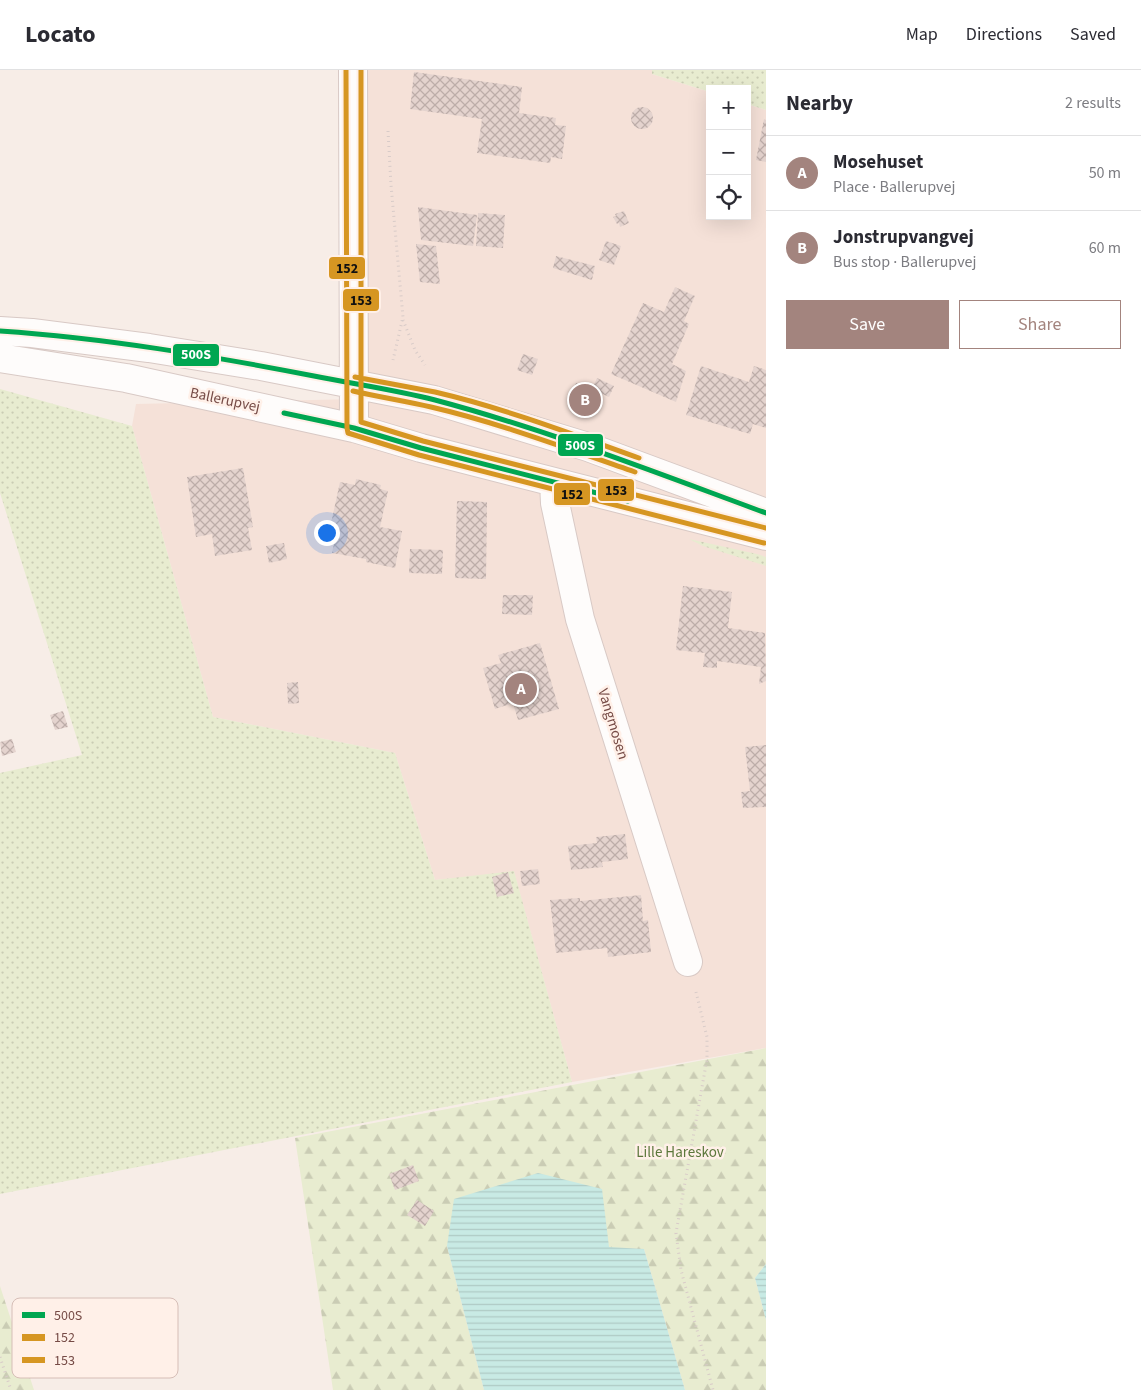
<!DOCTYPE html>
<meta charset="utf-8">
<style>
:root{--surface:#fff;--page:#f2f2f3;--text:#2b2b33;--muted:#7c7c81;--line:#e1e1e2;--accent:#a3847e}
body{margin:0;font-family:"Source Sans 3",sans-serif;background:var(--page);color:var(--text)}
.controls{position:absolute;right:15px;top:15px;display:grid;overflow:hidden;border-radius:0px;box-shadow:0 5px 20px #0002}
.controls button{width:45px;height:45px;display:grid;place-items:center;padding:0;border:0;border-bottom:1px solid var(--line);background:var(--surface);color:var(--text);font:25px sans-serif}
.you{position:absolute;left:326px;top:462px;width:18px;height:18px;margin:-12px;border:4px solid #fff;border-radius:50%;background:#1a73e8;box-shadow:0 0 0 8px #1a73e833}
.badge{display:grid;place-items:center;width:32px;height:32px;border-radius:50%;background:var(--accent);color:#fff;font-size:16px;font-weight:700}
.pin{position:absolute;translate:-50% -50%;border:2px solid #fff;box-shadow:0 1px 5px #0006}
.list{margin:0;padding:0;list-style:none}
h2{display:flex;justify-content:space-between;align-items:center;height:65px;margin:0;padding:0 20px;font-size:21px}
h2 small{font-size:16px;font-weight:400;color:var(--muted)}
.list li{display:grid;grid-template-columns:32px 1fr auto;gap:15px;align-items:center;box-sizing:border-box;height:75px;padding:0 20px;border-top:1px solid var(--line)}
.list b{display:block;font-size:19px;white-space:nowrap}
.list p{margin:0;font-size:16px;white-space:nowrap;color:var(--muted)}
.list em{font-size:16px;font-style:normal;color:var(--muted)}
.actions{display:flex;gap:10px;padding:15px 20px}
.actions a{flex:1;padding:11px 0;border:1px solid var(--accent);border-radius:0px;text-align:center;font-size:18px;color:var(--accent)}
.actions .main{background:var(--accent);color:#fff}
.icon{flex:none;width:28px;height:28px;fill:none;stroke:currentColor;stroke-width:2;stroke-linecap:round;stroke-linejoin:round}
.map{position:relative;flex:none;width:766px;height:1320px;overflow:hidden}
header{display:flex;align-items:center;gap:30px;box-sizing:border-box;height:70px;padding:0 25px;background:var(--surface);border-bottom:1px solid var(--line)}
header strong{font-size:24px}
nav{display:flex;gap:28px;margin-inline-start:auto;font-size:18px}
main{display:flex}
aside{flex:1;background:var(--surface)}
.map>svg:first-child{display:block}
.residential{fill:#f5e1d8}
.grass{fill:url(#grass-dots)}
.forest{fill:url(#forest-firs)}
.water{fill:url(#water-rules)}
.building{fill:url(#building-cross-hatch)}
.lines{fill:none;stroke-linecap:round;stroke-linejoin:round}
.minor-casing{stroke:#d8c9c5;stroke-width:30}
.path{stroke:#d8cbc8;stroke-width:3;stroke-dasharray:1 4;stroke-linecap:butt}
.minor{stroke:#fefcfb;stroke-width:28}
.bus-1-casing{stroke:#fff0e8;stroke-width:9}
.bus-2-casing{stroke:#fff0e8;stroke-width:9}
.bus-3-casing{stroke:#fff0e8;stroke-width:9}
.bus-1{stroke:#00a651;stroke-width:5}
.bus-2{stroke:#d69622;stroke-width:5}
.bus-3{stroke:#d69622;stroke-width:5}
.labels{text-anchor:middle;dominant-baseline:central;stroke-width:5;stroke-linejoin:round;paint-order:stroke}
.street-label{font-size:15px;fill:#764b46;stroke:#fff0e8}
.park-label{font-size:15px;fill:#5c773b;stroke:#fff0e8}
.key{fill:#fff0e8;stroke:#d6beb7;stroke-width:1}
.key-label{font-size:14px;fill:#764b46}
.line-badge{stroke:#fff0e8;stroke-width:2}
.badge-label{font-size:14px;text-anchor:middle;font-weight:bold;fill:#fff}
.pale-badge-label{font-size:14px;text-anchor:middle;font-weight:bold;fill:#111}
</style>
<header>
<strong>Locato</strong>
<nav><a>Map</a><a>Directions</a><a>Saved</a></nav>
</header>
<main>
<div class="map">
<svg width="766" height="1320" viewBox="0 0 766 1320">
<defs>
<pattern id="grass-dots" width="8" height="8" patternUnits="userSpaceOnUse" patternTransform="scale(1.25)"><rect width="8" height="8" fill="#e8ecd0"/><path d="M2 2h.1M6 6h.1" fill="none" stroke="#caccb4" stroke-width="1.8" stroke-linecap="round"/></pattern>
<pattern id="forest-firs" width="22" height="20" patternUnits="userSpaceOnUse" patternTransform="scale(1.25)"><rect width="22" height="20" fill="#e8ecd0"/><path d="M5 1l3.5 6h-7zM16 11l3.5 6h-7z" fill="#caccb4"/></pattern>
<pattern id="water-rules" width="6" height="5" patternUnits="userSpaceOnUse" patternTransform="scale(1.25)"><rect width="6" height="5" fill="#c8eae4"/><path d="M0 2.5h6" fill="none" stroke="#afcac5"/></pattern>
<pattern id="building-cross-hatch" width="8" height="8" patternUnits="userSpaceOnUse" patternTransform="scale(1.25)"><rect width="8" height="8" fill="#e4d3ce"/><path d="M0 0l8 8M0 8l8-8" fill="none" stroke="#bdada9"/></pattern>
</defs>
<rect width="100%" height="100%" fill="#f7ede7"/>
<path class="residential" d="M367,0H652V4L710,22V146H747V34L766,40V978L572,1012L514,802L435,810L395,683L213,647L132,356L136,334L359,329Z"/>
<path class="grass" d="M652,0H766V40L747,34V19H710V22L652,4Z
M0,319L132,356L213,647L395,683L435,810L514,801L572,1012L0,1124V703L82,685L0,423Z
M689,469L757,484L766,487V496L703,476Z"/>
<path class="forest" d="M766,978V1194L755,1208L766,1250V1320H685L644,1179L447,1176L484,1320H333L295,1068Z
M0,1216L34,1320H0Z"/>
<path class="water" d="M538,1103L602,1119L609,1177L644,1179L685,1320H484L447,1176L454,1129Z
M766,1194V1250L755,1208Z"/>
<path class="building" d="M414,2L522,17L519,43L556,48L555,55L566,56L562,89L551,87L550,93L477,83L482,49L410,39Z
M631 48a11 11 0 1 1 22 0a11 11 0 1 1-22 0Z
M764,49L766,50V92L756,90Z
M418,137L477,145L473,176L421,170Z
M624,141L629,153L620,157L619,153L617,154L613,147L616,146L615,144Z
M478,143L505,145L503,178L476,176Z
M606,171L621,176L614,195L599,190Z
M416,174L436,176L440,214L420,212Z
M556,186L595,196L592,210L553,198Z
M675,217L695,226L684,251L689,254L672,294L686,301L676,332L611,304L643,233L664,242Z
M523,284L538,289L532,305L517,300Z
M701,296L749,312L754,296L766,300V358L753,354L750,364L686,345Z
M597,308L614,316L609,327L592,319Z
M576,313L591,318L589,323L574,318Z
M578,323L595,328L593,336L575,331Z
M243,398L253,457L248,458L252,480L215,486L212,464L196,467L187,407Z
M356,409L381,415L380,419L388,421L380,457L402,461L395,498L366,492V489L332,483L337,459L330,458L340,412L355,415Z
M457,431L487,432L486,509L455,508Z
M284,473L287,489L269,493L266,476Z
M410,479L443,480L442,504L409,503Z
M683,516L732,522L728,558L765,563L766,611L759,614L761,597L717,591V598L703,597L705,583L676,580Z
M503,525H533L532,545L502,544Z
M540,573L559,639L518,650L513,633L495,639L483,598L501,593L498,585Z
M298,612L299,633L288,634L287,613Z
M63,641L68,657L55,660L50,645Z
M12,669L16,682L2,686L0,672Z
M766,675V737L743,738L741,722L750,721L745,677Z
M625,764L628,789L602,792L603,797L571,800L568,776L597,773L596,767Z
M538,799L540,814L522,816L520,801Z
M508,802L514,823L497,827L492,807Z
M641,825L643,851L648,850L651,882L608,887L607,878L556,883L550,830L580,828V831Z
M413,1095L419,1111L395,1120L389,1104Z
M417,1130L434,1141L425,1156L407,1145Z"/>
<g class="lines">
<defs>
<path id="minor" d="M353,0L354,358
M0,261L32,263L149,278L261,296L434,330L588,377L766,443
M0,288L126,308L354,358L421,378L766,466
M554,412L555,433L580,549L688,892"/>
</defs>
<use href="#minor" class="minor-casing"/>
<path class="path" d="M388,61L391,115L403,247L393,290
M403,250L415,280L425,295
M696,922L707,967V989L676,1163L681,1200L713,1320
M0,1287L11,1320"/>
<use href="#minor" class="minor"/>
<defs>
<path id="bus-1" d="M0,261C105,268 211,286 314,306C354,314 396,320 435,330C548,360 657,403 766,443
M284,343L354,358L421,378L628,431"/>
<path id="bus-2" d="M346,0L347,358L348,363L419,385L764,473
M353,321C379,327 405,331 431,337C500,353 568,379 635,402"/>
<path id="bus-3" d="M361,0V352L423,371L766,458
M355,307C382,312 408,317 435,322C504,338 572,364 639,388"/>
</defs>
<use href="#bus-1" class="bus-1-casing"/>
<use href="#bus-2" class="bus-2-casing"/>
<use href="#bus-3" class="bus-3-casing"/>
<use href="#bus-1" class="bus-1"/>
<use href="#bus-2" class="bus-2"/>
<use href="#bus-3" class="bus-3"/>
</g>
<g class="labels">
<g class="street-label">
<text transform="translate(225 330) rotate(12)">Ballerupvej</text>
<text transform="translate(613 654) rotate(73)">Vangmosen</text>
</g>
<g class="park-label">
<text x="680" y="1082">Lille Hareskov</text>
</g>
</g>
<rect x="12" y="1228" width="166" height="80" rx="8" class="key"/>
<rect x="22" y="1242" width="23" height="6" fill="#00a651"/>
<rect x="22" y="1264" width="23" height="7" fill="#d69622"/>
<rect x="22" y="1287" width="23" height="6" fill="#d69622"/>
<g class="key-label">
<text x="54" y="1250">500S</text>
<text x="54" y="1272">152</text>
<text x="54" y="1295">153</text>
</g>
<g class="line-badge">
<rect x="328" y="186" width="38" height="24" rx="5" fill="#d69622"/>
<rect x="342" y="218" width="38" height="24" rx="5" fill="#d69622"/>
<rect x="172" y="273" width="48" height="24" rx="5" fill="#00a651"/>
<rect x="557" y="363" width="47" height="24" rx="5" fill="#00a651"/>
<rect x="597" y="408" width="38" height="24" rx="5" fill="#d69622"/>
<rect x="553" y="412" width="38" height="24" rx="5" fill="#d69622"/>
</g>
<g class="badge-label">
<text x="196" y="289">500S</text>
<text x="580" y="380">500S</text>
</g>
<g class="pale-badge-label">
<text x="347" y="203">152</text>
<text x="361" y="235">153</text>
<text x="616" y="425">153</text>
<text x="572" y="429">152</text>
</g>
</svg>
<div class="controls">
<button>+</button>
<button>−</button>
<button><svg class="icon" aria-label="locate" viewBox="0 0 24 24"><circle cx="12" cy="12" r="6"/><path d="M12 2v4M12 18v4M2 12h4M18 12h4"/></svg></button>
</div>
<div class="you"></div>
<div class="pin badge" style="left:521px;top:619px">A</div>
<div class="pin badge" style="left:585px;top:330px">B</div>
</div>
<aside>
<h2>Nearby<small>2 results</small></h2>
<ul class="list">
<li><span class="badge">A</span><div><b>Mosehuset</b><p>Place · Ballerupvej</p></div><em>50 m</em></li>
<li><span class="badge">B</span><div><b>Jonstrupvangvej</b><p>Bus stop · Ballerupvej</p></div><em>60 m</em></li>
</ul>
<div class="actions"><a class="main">Save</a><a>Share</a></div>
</aside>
</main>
